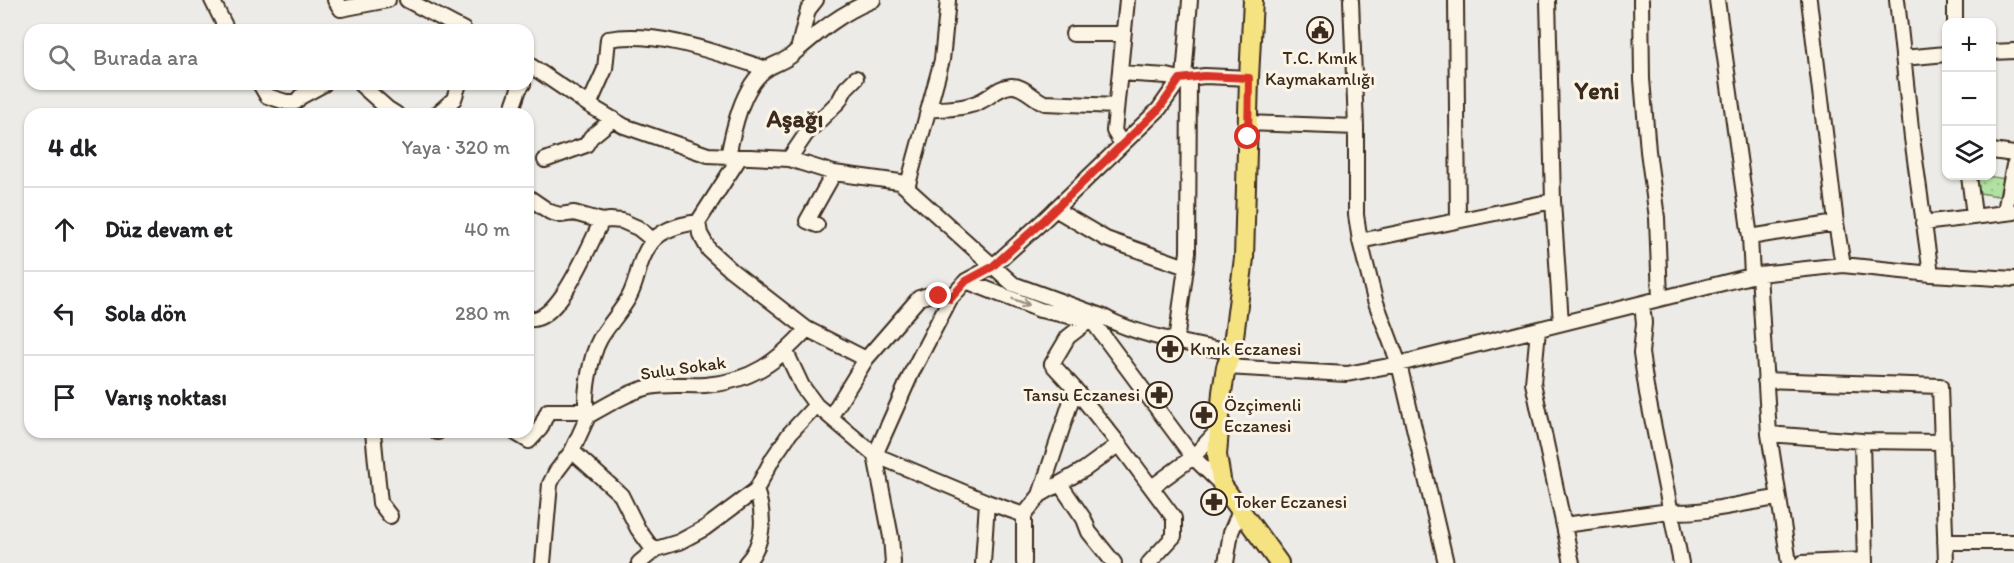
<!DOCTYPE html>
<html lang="tr">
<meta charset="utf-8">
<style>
:root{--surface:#fff;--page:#f6f6f6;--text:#202124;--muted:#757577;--line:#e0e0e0}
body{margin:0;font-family:Itim,sans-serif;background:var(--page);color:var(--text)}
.controls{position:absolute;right:18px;top:18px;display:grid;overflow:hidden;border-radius:12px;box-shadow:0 2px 4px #0004}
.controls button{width:54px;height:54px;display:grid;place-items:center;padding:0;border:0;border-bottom:2px solid var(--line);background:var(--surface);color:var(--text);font:30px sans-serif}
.stop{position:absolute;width:18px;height:18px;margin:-14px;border:4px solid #d93025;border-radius:50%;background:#fff}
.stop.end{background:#d93025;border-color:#fff;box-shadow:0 2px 6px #0008}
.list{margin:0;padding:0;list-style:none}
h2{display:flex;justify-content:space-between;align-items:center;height:78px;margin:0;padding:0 24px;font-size:26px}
h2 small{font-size:20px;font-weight:400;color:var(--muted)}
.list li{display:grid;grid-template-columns:39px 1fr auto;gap:18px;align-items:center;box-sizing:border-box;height:84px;padding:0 24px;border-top:2px solid var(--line)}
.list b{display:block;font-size:22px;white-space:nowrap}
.list em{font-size:20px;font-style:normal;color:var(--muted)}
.icon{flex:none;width:33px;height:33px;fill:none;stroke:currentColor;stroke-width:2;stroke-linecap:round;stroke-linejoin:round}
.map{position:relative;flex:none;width:2014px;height:563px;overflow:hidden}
.search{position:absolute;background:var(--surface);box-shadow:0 2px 4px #0004;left:24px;top:24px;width:510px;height:66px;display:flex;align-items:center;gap:15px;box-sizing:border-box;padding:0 21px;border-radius:18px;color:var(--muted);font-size:22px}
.panel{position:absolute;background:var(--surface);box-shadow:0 2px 4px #0004;left:24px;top:108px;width:510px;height:330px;border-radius:18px}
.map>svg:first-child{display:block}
.grass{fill:url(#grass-dots);stroke:#768660;stroke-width:1.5}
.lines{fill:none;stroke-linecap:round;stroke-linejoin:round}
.minor-casing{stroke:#3b2a1e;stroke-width:18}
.major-casing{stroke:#3b2a1e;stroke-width:22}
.minor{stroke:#fcf5e5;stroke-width:14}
.major{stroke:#f5e382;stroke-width:18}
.oneway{stroke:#9c9082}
.route{stroke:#d93025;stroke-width:8}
.labels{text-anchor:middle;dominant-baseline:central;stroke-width:6;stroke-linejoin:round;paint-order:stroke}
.poi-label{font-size:18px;fill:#3b2a1e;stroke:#fcf5e5;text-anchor:start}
.street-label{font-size:18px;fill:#3b2a1e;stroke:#fcf5e5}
.district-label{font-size:24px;font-weight:bold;fill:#3b2a1e;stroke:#fcf5e5}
</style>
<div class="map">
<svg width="2014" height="563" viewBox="0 0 2014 563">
<defs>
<pattern id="grass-dots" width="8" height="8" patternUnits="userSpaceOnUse" patternTransform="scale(1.5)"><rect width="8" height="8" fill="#b2e2a2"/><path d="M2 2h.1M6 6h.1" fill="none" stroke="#9ac28b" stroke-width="1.8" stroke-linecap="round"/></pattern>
</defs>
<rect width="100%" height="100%" fill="#ecebe7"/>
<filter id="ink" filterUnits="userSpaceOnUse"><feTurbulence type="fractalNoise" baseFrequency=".0167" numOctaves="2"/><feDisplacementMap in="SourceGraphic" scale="12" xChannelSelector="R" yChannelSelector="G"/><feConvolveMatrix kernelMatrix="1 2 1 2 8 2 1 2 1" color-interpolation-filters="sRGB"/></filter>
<g filter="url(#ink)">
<path class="grass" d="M1973,176H1987L2006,179L2003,197L1974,192Z"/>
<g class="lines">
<defs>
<path id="minor" d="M212,0L227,30
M335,0L341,9L388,0
M407,0L464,30
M1351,0L1356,127V215L1360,241L1375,300L1399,364L1446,563
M1456,0L1458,219
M1548,0L1553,201L1561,323
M1641,0L1642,79L1648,151L1657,218L1660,299
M1717,0L1750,237L1752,275
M1809,0L1836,223L1843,265
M1897,0L1912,138L1931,274
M1955,0V22
M1073,34H1123
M798,50L808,10L816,0
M1992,52L2014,51
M1903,58L1946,54
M528,64L589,105L624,126L708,155L789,159L834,173L900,182L1013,284L1104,317C1137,336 1194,345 1232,352
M1120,73L1167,76L1180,79
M1184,78L1190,0
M260,84L267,96L286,102H296L300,97L324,84
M360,84L388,109L396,114
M589,105L605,69L608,39C659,30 719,54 767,69
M929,110C946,108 966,109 981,101C992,96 998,87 1011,86C1024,85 1033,99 1045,103L1116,106
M511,112L519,89L523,84
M437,114L454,99L459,84
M1248,123L1356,127
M1122,144L1114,131L1127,0
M1992,151L2014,154
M728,157C733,130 742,87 765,70C774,63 785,62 793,54C820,31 839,14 873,0
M740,157L698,222L700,234L709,250L731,270L807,329L866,359
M789,159L806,134L839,101L846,88L856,78
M545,160L586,145L591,137L613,119
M1969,176L1974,215
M907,188L942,60L948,0
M528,197L550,212L560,215L574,213L602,221L610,220L622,221L638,228L653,240
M1055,209L1106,239L1186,267
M2005,211L2014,165
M1923,223L2014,212
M817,225L807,221L834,173
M1750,237L1836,223
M1360,241L1553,201
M1759,274L1769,434L1789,563
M966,281L1040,310L1088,320
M1642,304L1644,323L1641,353L1647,393L1681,563
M1087,314L1193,457L1222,485
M528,319C559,325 589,244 602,221
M1538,330L1533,383L1572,563
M1176,342L1188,252L1189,77
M786,352L802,386L816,405L875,455L987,502L1024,515
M1226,367L1347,374L1399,364L1759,274L1843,265L1931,274L2014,279
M1765,380L1940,386L1946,563
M588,416C607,405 628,392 650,387C668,383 687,386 705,385C751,382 778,361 807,329
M588,416C582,399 591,355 600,339C608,325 621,312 629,297C639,279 637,261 652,242C662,229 683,224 698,222
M831,416L866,359L919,298L932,294L950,299
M373,432L380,503L390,516
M437,432H438
M514,432L529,441L540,429L548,411H586
M1769,434L1862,441L1943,442
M1862,441L1865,563
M1119,444L1174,518V536L1149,563
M572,451L621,495L638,529L654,551
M875,455L912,372L950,299L966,281L992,267L1043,221L1159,109L1180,79L1205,76L1249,78
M875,455L891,537L893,563
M1060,484L1084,519L1089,532L1114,563
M1152,487L1193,457L1219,429
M1040,495L1085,469L1119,444L1075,389L1052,364L1068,337L1090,320
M1564,525L1670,511C1698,515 1748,502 1777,498
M1945,542H2014
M543,563L550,484L556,472L572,451L588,416
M639,563L656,549L679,542L705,528L756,490L773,458L790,433L816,405
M746,563C765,543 765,515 756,490
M983,563L987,502
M1024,563V515L1040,495L1075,389
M1226,563L1231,532L1240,511
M1802,563L1865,560"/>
<path id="major" d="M1253,0L1249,78L1244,258L1232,352L1226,367L1222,392L1217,455L1222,485L1279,563"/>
</defs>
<use href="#minor" class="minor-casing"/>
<use href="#major" class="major-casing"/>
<use href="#minor" class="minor"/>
<use href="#major" class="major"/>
</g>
<defs><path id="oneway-shaft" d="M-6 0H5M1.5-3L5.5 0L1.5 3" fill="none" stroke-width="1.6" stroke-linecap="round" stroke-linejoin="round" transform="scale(1.5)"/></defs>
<use class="oneway" href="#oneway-shaft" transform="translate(1021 302) rotate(21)"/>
</g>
<g class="lines" filter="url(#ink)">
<path class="route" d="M939,296L950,299L966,281L992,267L1043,221L1159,109L1180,79L1204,76L1249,78L1248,137"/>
</g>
<defs>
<symbol id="civic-ring" viewBox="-11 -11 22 22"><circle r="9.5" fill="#fcf5e5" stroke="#3b2a1e" stroke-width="1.5"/><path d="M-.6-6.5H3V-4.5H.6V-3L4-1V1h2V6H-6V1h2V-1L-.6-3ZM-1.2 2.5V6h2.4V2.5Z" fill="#3b2a1e"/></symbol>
<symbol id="pharmacy-ring" viewBox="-11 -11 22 22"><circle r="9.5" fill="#fcf5e5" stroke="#3b2a1e" stroke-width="1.5"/><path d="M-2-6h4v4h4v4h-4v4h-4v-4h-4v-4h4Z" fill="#3b2a1e"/></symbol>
</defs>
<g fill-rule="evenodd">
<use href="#civic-ring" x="1305" y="15" width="30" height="30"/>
<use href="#pharmacy-ring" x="1155" y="334" width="30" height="30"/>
<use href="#pharmacy-ring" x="1144" y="380" width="30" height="30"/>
<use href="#pharmacy-ring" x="1189" y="400" width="30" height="30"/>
<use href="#pharmacy-ring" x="1199" y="487" width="30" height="30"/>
</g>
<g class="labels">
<g class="poi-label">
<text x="1320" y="58" text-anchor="middle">T.C. Kınık<tspan x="1320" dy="21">Kaymakamlığı</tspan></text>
<text x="1190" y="349">Kınık Eczanesi</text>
<text x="1140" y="395" text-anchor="end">Tansu Eczanesi</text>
<text x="1224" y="405">Özçimenli<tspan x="1224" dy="21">Eczanesi</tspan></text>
<text x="1234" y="502">Toker Eczanesi</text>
</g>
<g class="street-label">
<text transform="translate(683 368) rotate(-8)">Sulu Sokak</text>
</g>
<g class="district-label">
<text x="1597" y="90">Yeni</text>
<text x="795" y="118">Aşağı</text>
</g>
</g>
</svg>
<div class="controls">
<button>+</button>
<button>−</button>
<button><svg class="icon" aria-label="layers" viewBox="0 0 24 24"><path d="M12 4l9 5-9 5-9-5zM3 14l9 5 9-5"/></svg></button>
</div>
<div class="stop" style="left:1248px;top:137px"></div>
<div class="stop end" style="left:939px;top:296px"></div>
<div class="search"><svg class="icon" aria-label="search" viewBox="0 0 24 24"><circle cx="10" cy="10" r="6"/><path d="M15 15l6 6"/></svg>Burada ara</div>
<section class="panel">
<h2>4 dk<small>Yaya · 320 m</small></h2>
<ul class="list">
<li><svg class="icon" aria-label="ahead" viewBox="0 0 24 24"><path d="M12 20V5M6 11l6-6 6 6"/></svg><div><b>Düz devam et</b></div><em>40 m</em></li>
<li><svg class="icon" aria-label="left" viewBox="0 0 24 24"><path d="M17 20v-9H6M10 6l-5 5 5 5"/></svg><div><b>Sola dön</b></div><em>280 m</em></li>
<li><svg class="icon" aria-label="arrive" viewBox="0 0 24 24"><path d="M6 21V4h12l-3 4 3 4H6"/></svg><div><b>Varış noktası</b></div></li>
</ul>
</section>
</div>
